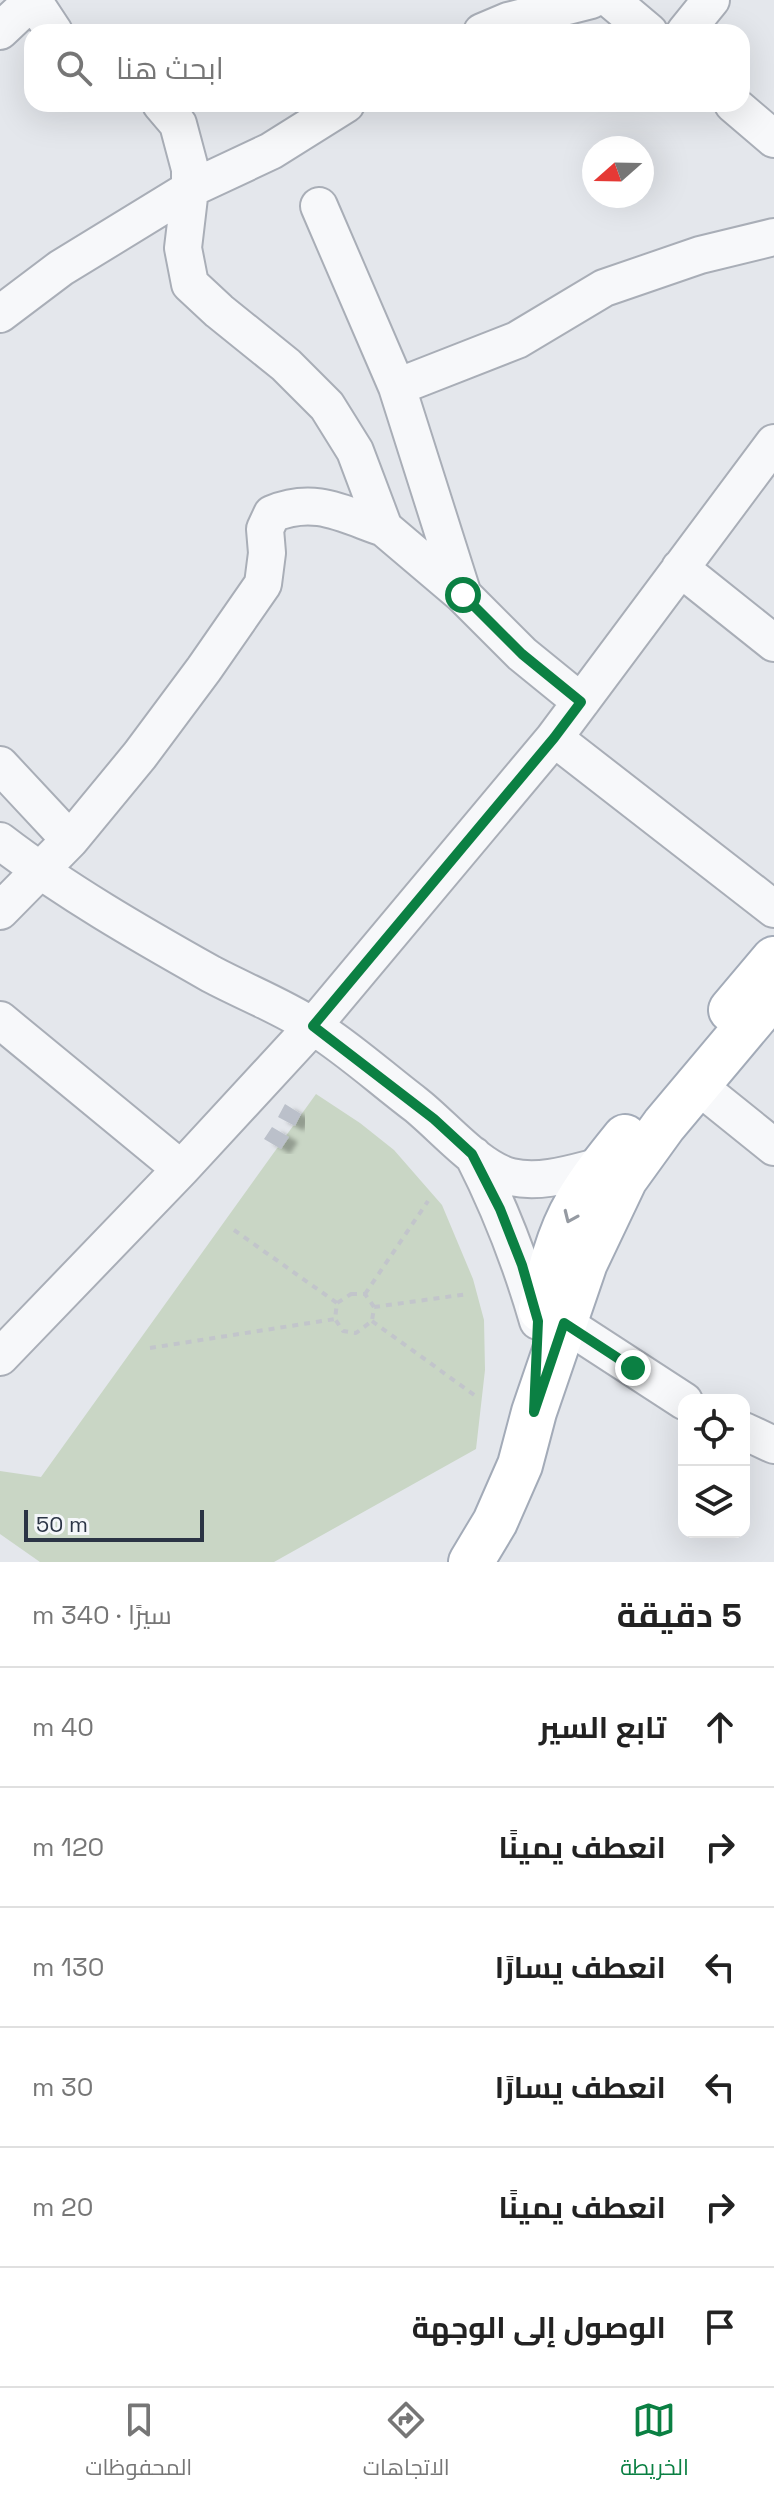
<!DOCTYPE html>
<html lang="ar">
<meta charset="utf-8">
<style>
:root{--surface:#fff;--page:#f6f6f6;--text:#222;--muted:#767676;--line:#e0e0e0;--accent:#0b8043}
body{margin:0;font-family:"Space Grotesk",Cairo,sans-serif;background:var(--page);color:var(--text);direction:rtl}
.controls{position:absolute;right:24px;bottom:24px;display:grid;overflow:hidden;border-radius:16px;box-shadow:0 8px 32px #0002}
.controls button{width:72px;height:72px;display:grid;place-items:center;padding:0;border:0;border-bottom:2px solid var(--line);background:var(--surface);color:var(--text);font:40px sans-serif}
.compass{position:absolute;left:582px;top:136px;width:72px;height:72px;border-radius:50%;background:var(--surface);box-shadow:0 8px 32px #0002;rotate:250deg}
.scale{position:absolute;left:24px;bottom:20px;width:180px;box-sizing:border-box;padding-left:8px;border:4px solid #2b3445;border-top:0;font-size:22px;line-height:28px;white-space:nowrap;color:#2b3445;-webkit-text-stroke:6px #f4f6f9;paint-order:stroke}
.stop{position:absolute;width:24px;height:24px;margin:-18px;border:6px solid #0b8043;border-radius:50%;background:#fff}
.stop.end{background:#0b8043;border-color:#fff;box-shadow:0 2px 8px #0008}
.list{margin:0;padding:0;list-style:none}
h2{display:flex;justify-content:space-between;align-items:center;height:104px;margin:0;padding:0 32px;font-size:34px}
h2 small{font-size:26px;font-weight:400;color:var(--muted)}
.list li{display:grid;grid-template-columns:52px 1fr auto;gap:24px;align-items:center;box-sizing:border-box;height:120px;padding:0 32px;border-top:2px solid var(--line)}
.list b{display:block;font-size:30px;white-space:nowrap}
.list em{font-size:26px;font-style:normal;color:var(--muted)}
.icon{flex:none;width:44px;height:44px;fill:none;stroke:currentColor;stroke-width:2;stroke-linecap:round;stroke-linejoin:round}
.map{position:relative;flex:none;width:774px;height:1562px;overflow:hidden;direction:ltr}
.search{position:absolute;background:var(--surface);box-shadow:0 8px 32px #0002;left:24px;right:24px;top:24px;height:88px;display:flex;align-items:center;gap:20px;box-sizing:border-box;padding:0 28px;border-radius:24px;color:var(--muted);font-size:30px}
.sheet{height:824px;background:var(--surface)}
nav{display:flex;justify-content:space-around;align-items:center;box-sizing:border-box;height:112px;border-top:2px solid var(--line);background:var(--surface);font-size:22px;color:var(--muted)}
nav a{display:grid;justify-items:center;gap:4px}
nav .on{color:var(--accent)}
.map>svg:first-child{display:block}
.green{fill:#c9d6c5}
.building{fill:#bbc0ca;filter:url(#shadow)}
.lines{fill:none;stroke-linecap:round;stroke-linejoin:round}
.minor-casing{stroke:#a9aeb7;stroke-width:40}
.major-casing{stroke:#a3abb8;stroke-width:48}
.path{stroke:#c2c5cb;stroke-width:4;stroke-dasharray:6 6;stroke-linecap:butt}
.minor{stroke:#f7f8fa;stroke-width:36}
.major{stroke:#fff;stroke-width:44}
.oneway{stroke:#959aa2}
.route{stroke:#0b8043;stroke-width:10}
</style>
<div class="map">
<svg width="774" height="1562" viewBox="0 0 774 1562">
<defs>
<filter id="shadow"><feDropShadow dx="9" dy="5" stdDeviation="2" flood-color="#0004"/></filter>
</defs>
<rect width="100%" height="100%" fill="#e4e7ec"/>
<path class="green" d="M316,1094L360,1123L394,1150L442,1205L473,1279L484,1320L485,1370L476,1449L274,1562H40L0,1534V1471L41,1477Z"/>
<path class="building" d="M285,1104L301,1114L295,1126L278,1117Z
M272,1127L289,1137L281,1149L264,1139Z"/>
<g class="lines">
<defs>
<path id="minor" d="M33,0L54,32
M611,0L649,32
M0,31L33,0
M482,32L508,21L591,0
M685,32L711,0
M161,104L178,124L190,169V189L183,248L190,284L219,311L286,365L327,406L355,451L384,528L463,595L522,654L581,702
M733,104L774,139
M319,206L397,387
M0,314L61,268L190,189L271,151L346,104
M680,568L774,643
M463,595L397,387L517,340L604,288L700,255L774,237
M554,738L774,909
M0,765L70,840
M0,841C65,891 140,934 211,974C245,992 281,1006 314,1027C349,1049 382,1079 415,1104C442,1125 478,1169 511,1177C541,1184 573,1173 601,1166
M0,911L70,840L140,755L204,669L263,584L267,553L265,529L272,514C315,496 343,514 384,528
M0,1020L181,1169
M697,1085L774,1147
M473,1155C501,1210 521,1262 538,1321
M564,1323L684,1401
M0,1357L181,1169L313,1026L554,738L774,443
M744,1431L774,1445"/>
<path id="major" d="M731,1010L774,959
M541,1310C549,1274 558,1235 577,1203C591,1179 608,1158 625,1137
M471,1562L495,1522L520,1465L534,1412L585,1263L625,1179L664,1125L774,994"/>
</defs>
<use href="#minor" class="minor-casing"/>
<use href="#major" class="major-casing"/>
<path class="path" d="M234,1230L337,1303
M351,1294H365L374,1307L372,1321L356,1333L343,1331L335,1319L337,1303Z
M365,1294L428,1201
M374,1307L468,1294
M372,1321L477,1397
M150,1348L335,1319"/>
<use href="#minor" class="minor"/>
<use href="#major" class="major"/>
</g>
<defs><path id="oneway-chevron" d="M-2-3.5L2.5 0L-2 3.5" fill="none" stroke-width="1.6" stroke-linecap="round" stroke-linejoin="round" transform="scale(2)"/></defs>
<use class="oneway" href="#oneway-chevron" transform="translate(570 1217) rotate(114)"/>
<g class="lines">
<path class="route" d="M463,595L522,654L581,702L554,738L313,1026L434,1119L472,1154L500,1209L522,1265L538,1321L534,1412L564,1323L633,1368"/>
</g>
</svg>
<div class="controls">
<button><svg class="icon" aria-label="locate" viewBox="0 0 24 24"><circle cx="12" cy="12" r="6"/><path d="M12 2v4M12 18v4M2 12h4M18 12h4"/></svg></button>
<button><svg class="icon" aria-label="layers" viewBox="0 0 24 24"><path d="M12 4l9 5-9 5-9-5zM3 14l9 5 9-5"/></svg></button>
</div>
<svg class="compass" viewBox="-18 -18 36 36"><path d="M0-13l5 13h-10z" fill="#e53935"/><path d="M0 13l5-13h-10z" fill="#767676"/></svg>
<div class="scale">50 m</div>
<div class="stop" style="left:463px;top:595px"></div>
<div class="stop end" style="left:633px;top:1368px"></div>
<div class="search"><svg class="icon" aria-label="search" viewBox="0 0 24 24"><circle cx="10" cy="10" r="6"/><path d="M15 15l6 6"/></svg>ابحث هنا</div>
</div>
<section class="sheet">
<h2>5 دقيقة<small>سيرًا · 340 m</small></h2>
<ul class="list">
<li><svg class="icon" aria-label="ahead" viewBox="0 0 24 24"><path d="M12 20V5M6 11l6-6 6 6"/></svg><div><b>تابع السير</b></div><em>40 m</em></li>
<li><svg class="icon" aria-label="right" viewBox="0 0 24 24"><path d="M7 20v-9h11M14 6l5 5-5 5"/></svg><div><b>انعطف يمينًا</b></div><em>120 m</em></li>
<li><svg class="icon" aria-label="left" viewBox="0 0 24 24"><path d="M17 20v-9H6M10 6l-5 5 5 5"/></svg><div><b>انعطف يسارًا</b></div><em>130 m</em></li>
<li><svg class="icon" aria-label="left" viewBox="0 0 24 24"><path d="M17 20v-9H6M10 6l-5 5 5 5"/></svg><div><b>انعطف يسارًا</b></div><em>30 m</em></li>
<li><svg class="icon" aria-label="right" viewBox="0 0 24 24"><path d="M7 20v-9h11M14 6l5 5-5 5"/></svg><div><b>انعطف يمينًا</b></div><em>20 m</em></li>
<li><svg class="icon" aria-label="arrive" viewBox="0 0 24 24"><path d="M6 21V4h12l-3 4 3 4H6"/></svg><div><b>الوصول إلى الوجهة</b></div></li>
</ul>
</section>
<nav>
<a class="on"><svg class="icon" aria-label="map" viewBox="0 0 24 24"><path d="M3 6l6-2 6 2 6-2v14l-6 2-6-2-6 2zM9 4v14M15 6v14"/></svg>الخريطة</a>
<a><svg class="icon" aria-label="directions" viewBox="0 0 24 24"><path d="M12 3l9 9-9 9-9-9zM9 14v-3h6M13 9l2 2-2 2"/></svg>الاتجاهات</a>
<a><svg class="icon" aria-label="saved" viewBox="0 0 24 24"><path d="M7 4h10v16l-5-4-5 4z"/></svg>المحفوظات</a>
</nav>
